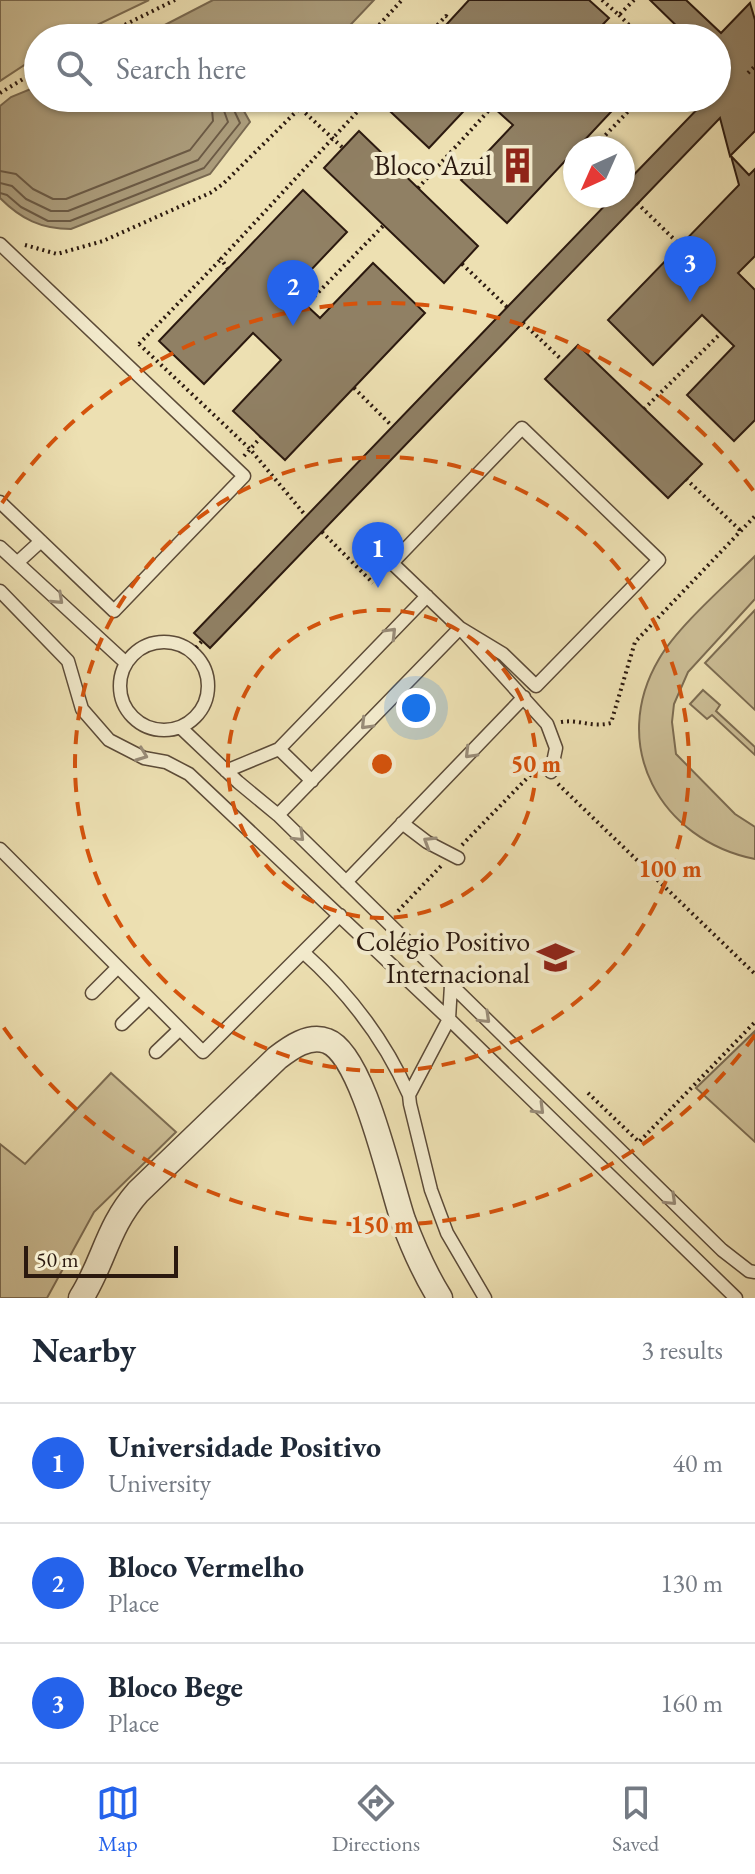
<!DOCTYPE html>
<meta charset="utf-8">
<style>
:root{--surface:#fff;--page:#f6f6f7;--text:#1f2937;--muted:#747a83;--line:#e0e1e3;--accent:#2563eb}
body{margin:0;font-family:"EB Garamond",serif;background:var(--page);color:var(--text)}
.compass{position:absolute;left:563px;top:136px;width:72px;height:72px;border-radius:50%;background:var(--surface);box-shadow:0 2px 6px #0004;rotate:225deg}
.scale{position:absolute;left:24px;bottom:20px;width:154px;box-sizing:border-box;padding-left:8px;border:4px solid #2b190f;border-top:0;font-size:22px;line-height:28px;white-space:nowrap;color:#2b190f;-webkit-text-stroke:6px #f3ebcd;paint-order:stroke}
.you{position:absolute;left:416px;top:708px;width:28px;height:28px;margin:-20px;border:6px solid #fff;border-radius:50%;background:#1a73e8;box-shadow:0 0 0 12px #1a73e833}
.badge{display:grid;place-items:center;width:52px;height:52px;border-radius:50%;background:var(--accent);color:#fff;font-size:26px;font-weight:700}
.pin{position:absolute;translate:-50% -66px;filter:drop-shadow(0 2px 4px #0008)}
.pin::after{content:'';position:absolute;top:42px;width:28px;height:24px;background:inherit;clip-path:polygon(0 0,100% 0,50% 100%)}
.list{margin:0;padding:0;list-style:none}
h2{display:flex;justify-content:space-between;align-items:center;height:104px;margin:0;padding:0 32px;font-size:34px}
h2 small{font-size:26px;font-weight:400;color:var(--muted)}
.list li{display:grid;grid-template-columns:52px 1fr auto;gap:24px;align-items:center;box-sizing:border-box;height:120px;padding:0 32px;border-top:2px solid var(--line)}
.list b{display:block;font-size:30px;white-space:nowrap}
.list p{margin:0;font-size:26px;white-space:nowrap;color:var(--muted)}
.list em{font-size:26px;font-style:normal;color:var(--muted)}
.icon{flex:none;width:44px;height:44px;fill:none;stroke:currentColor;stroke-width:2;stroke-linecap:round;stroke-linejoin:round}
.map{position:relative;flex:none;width:755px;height:1298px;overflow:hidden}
.search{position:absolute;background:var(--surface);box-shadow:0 2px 6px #0004;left:24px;right:24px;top:24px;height:88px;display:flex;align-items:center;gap:20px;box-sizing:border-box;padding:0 28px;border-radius:44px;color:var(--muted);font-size:30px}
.sheet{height:464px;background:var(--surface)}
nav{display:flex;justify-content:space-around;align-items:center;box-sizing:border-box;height:112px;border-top:2px solid var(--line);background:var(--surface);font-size:22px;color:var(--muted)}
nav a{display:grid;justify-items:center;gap:4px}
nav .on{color:var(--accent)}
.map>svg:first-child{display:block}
.green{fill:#ccbe96;stroke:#7c6c52;stroke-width:2}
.water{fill:#ab9c7b;stroke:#786850;stroke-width:2}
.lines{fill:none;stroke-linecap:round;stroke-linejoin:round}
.shore{stroke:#6b5a45;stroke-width:2}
.building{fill:#908064;stroke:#2b190f;stroke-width:2}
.service-casing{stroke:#5c4b38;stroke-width:15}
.minor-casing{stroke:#5c4b38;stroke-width:27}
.path{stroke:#2b190f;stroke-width:4;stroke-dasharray:2 4;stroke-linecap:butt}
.service{stroke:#f3ebcd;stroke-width:12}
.minor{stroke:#f3ebcd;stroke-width:24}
.oneway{stroke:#998c78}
.ring{fill:none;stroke:#d5530c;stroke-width:4;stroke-dasharray:14 10}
.labels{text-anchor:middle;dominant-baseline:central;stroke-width:8;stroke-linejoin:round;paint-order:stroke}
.poi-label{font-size:28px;fill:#2b190f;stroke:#f3ebcd;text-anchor:end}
.centre{fill:#d5530c;stroke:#f3ebcd;stroke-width:4}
.ring-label{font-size:24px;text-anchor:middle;font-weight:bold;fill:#d5530c;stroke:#f3ebcd;stroke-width:8;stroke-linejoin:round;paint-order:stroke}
</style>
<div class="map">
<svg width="755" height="1298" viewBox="0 0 755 1298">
<rect width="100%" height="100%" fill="#ede0b2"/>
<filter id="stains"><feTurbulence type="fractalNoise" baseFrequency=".0025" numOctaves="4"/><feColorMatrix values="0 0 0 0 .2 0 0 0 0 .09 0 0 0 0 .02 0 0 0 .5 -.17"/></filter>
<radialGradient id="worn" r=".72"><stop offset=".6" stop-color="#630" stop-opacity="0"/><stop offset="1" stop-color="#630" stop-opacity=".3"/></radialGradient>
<path class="green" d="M0,0H149L70,38H38V56L0,81Z
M755,556V599L688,672L674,704L672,722L676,754L735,814L755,827V859C660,840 608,745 659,659C678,626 727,584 755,556Z
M755,610V710L705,663Z
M703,690L720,705L716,711L755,747V755L712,715L707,719L690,704Z
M755,1031V1142L696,1088Z
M111,1073L176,1132L94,1212L47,1298H0V1144L25,1164Z"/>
<path class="water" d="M213,0H374L338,38H127L159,28Z
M38,86V98H246L240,104L250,122L210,174L71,229C41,229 21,219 0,198V106L11,97Z"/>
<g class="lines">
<path class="shore" d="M0,171L16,174L33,189L53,199H66L190,150L213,121L211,98
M0,183L12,186L26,199L51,211H68L198,160L228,122L223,108V98
M0,193L7,195L21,207L48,221H70L204,168L240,123L232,106L235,98"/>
</g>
<path class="building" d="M469,0H589L609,18L590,38H434Z
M650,0H686L721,33L750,3L755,20V131L730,156L720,118L210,648L194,633L614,196H623V186L708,98H717V38H689Z
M376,98H476L429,148Z
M483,98H624L507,223L461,180L513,125Z
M359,131L478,246L444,283L324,168Z
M731,156L749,175L755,169V256L738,273L755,290V420L734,441L687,395L734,346L702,315L653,365L608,320L739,185Z
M303,190L347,232L291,291L320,318L373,263L425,313L285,460L233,411L281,360L253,333L204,384L159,341Z
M578,345L702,464L668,498L545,379Z"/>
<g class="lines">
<defs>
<path id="service" d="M0,244L244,476L114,611L0,502
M0,547L126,663
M18,562L41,541
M0,591L68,661L82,709L109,740L144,758L166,762L189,774L449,1019L409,1095L410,1104L431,1190L447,1233L485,1298
M460,628L503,654L536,686L659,560L522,428L392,563L460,628L547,724L556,748L551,772
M120 686a44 44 0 1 1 88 0a44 44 0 1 1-88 0Z
M180,727L238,782L278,815L722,1250L749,1271L755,1272
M279,749L312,781
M226,771L279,749L427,596
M278,815L460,628
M402,823L427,842L458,858
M0,849L203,1052L340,915
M346,882L524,697
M303,952C349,993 384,1038 409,1095
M451,985L449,1019L736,1298
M92,993L118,967
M122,1024L149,998
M156,1052L180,1029"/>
<path id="minor" d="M81,1298C104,1262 107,1227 138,1192L277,1058C290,1048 309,1034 327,1041C363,1054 390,1182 403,1220C413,1247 425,1274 440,1298"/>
</defs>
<use href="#service" class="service-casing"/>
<use href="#minor" class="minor-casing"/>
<path class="path" d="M602,0L619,15L634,0
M619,15L642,38
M98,38L175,0
M367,38L402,0
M425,38L446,16L451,20
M748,73L755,66
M0,93L38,70
M301,109L343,148
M579,146L581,148
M593,148L641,98
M418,188L492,107
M637,203L681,246
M25,245L57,254L103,241L210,193L223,184L310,98
M462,264L507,307
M228,269L221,259L370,98
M306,305L384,225
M523,323L563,361
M139,344L250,449L306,516
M139,344L221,259
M354,388L392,426
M644,409L721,333
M244,456L261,437
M686,479L741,531
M322,532L373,583
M192,652L202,641
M561,722C580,719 591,728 611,723L635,642L755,516
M558,784L755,974
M462,845L534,771
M398,911L442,865
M588,1093L639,1142L755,1022"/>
<use href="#service" class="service"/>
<use href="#minor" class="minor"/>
</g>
<defs><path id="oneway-chevron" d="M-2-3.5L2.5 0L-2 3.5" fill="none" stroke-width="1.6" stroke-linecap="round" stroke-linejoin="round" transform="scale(2)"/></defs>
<g class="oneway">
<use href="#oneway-chevron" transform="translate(58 599) rotate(43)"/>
<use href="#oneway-chevron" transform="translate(391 633) rotate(-46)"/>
<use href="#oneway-chevron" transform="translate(366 724) rotate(134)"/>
<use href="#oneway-chevron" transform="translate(470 753) rotate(134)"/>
<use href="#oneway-chevron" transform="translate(142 755) rotate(21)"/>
<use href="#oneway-chevron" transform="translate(299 836) rotate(44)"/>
<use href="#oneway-chevron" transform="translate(429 842) rotate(-148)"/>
<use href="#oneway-chevron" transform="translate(485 1018) rotate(44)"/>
<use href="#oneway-chevron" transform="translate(539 1109) rotate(45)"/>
<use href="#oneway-chevron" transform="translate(671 1200) rotate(44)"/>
</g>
<g class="ring">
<circle cx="382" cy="764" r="154"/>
<circle cx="382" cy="764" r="307"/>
<path d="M755 1035A461 461 0 0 1 2 1025M2 503A461 461 0 0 1 755 493"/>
</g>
<defs>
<symbol id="building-bare" viewBox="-9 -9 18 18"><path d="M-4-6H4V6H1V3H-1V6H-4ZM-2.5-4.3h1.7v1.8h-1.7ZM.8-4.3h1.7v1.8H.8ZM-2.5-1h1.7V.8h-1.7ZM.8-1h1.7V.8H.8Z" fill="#8f2418" stroke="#f3ebcd" stroke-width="2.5" paint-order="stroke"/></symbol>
<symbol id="school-bare" viewBox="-9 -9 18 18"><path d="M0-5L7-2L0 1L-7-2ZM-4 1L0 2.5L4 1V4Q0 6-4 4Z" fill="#8f2418" stroke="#f3ebcd" stroke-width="2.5" paint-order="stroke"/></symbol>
</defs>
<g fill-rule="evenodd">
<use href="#building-bare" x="492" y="140" width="51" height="51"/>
<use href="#school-bare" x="530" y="932" width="51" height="51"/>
</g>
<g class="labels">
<g class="poi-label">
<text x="492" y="165">Bloco Azul</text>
<text x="530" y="941">Colégio Positivo<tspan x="530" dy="32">Internacional</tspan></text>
</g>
</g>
<circle cx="382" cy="764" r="12" class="centre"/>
<g class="ring-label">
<text x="536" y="772">50 m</text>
<text x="670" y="877">100 m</text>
<text x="382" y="1233">150 m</text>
</g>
<rect width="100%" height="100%" filter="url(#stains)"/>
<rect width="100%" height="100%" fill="url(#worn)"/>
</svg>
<svg class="compass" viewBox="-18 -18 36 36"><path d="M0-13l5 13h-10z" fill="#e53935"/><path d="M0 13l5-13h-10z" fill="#747a83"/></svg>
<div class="scale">50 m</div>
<div class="you"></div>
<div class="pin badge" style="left:378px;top:588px">1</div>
<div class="pin badge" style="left:293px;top:326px">2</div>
<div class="pin badge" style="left:690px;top:302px">3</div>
<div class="search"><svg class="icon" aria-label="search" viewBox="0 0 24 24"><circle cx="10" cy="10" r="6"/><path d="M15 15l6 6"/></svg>Search here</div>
</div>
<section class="sheet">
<h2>Nearby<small>3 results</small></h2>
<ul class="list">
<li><span class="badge">1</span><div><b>Universidade Positivo</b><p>University</p></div><em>40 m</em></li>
<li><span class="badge">2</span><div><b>Bloco Vermelho</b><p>Place</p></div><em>130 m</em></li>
<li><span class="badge">3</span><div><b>Bloco Bege</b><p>Place</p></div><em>160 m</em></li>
</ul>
</section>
<nav>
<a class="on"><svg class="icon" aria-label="map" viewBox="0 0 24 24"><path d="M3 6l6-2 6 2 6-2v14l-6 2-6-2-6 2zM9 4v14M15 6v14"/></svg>Map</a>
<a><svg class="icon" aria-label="directions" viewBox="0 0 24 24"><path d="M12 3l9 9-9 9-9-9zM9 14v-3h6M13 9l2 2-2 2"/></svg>Directions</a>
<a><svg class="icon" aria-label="saved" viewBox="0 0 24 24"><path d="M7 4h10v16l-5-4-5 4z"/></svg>Saved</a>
</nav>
